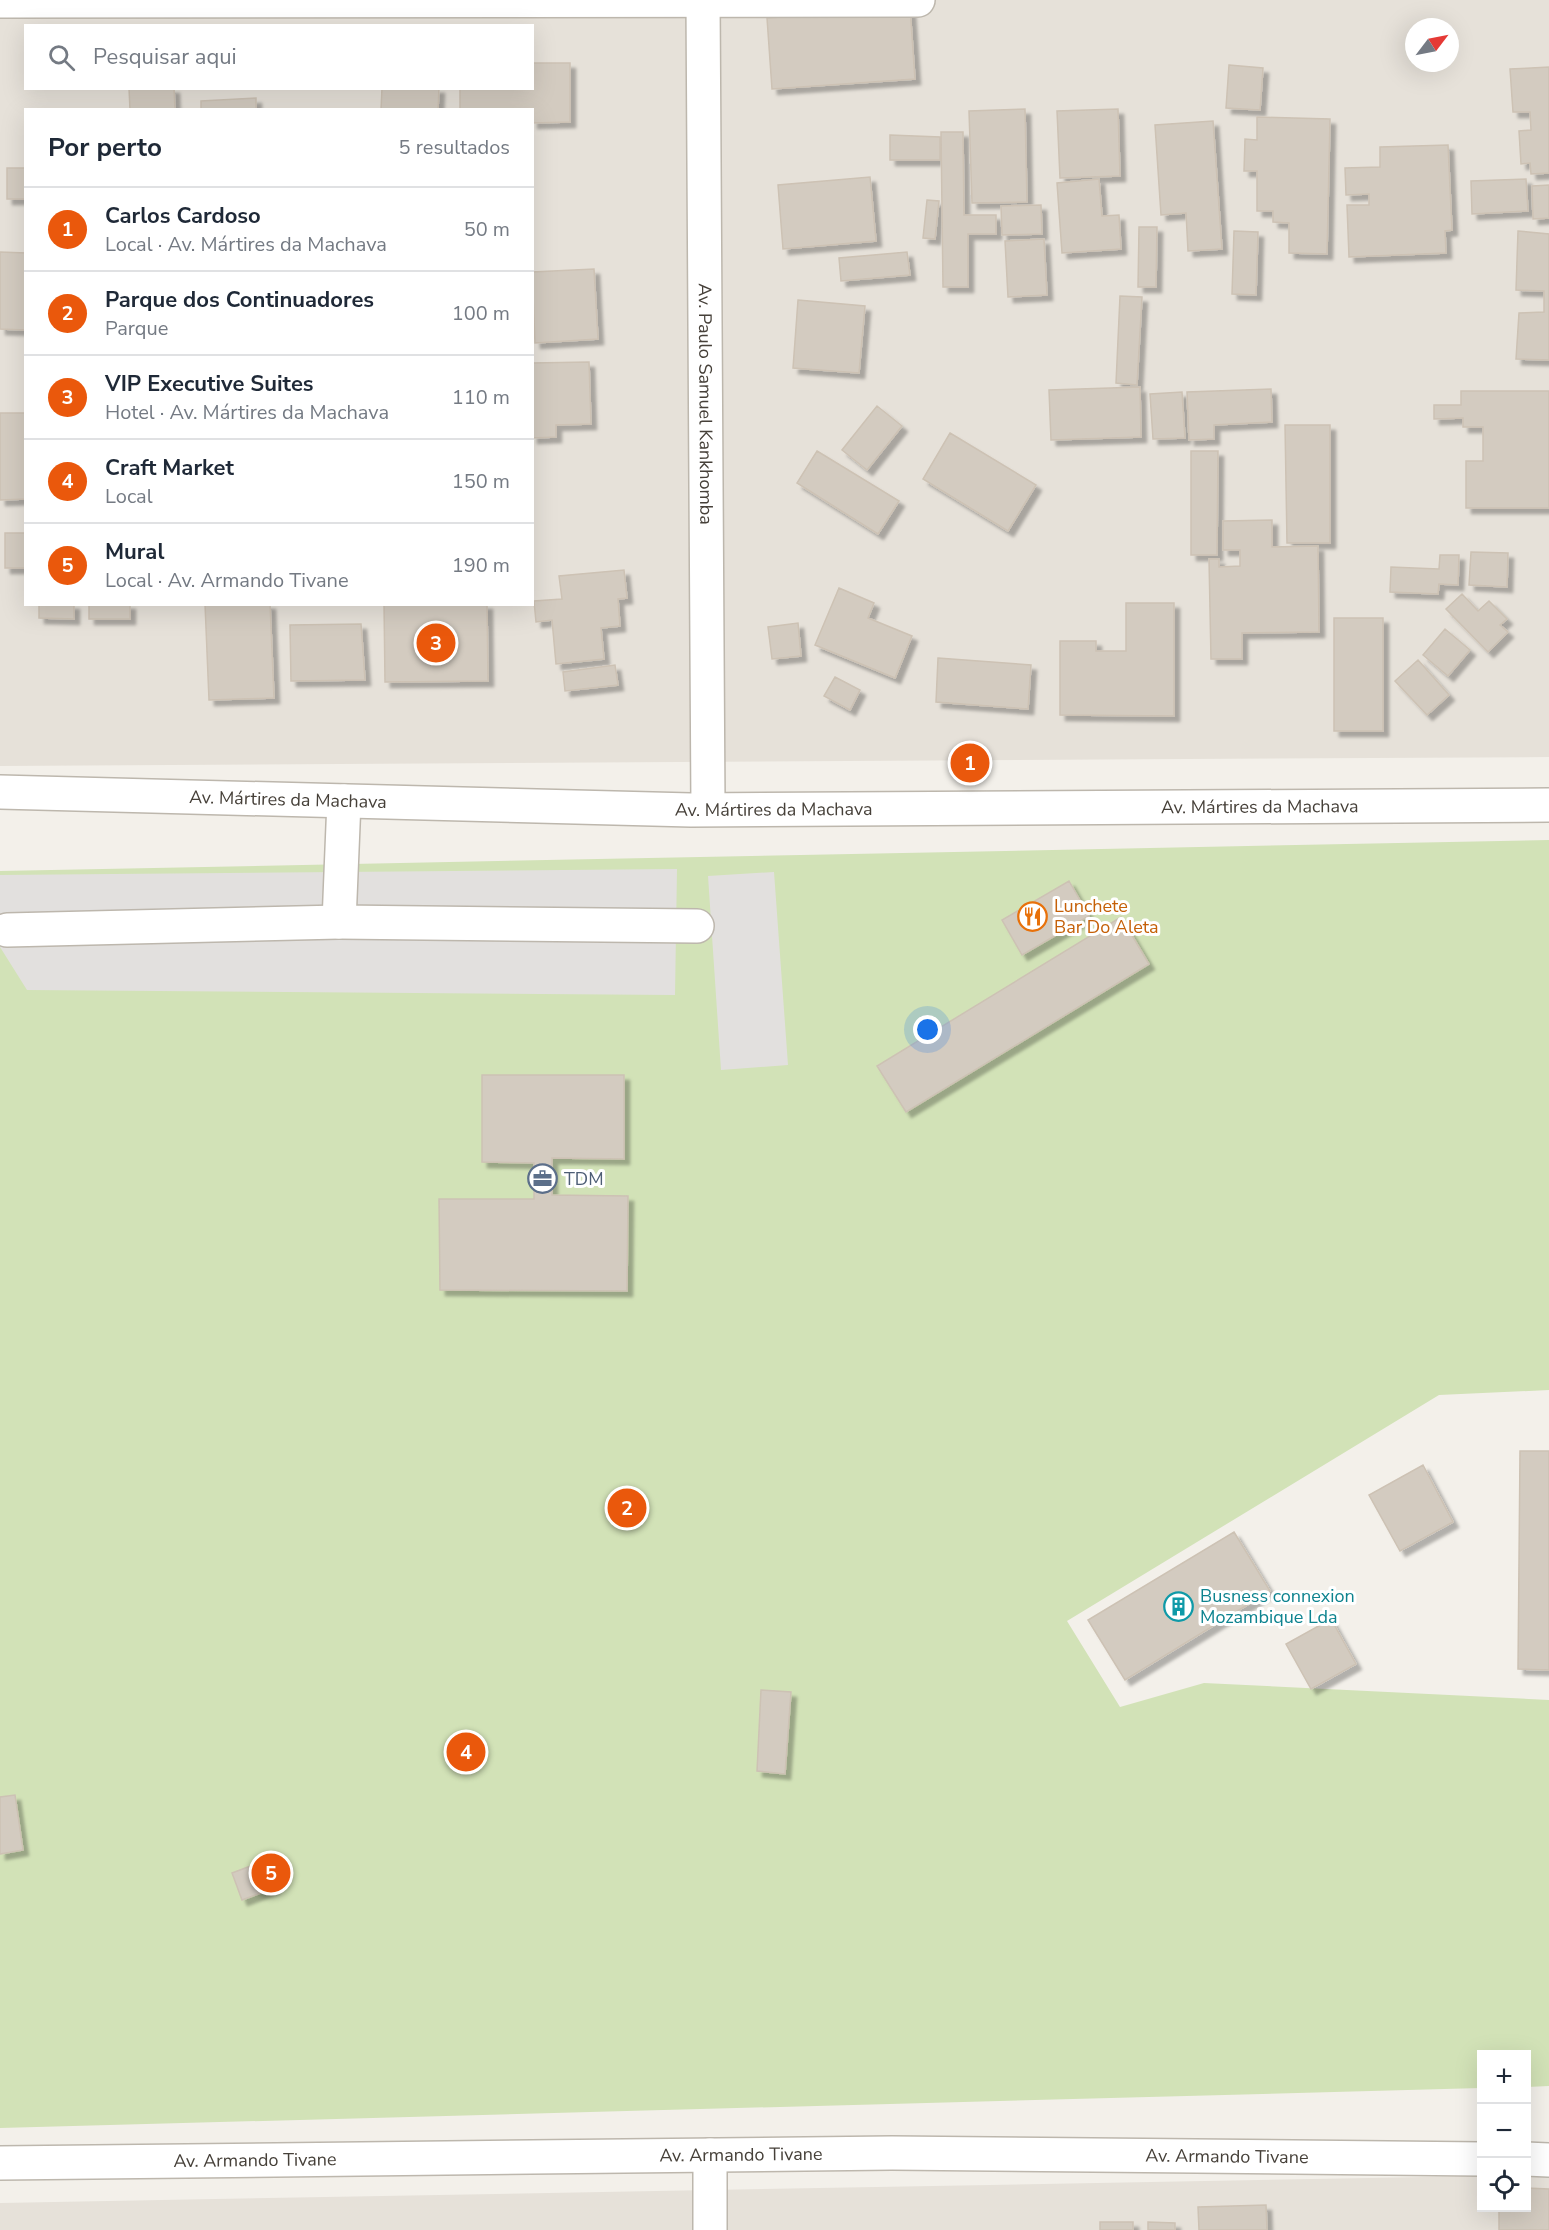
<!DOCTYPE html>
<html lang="pt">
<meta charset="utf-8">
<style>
:root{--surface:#fff;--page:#f6f6f7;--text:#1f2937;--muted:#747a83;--line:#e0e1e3;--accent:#ea580c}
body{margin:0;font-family:"Nunito Sans",sans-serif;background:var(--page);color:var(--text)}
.controls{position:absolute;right:18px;bottom:18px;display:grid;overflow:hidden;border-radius:0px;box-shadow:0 6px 24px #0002}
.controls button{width:54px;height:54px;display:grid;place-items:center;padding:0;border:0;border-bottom:2px solid var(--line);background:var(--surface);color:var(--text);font:30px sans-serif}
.compass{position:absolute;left:1405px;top:18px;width:54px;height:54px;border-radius:50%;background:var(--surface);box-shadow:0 6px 24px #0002;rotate:58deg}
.you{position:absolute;left:928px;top:1030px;width:21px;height:21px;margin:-15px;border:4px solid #fff;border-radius:50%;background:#1a73e8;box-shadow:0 0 0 9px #1a73e833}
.badge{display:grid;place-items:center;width:39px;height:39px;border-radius:50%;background:var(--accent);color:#fff;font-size:20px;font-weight:700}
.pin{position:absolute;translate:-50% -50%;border:3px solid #fff;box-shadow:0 2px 6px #0006}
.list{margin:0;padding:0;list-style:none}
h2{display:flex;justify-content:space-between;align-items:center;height:78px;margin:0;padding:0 24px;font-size:26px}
h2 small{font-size:20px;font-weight:400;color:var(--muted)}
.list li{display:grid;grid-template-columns:39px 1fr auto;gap:18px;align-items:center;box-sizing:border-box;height:84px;padding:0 24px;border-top:2px solid var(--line)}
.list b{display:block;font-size:22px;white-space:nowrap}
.list p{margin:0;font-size:20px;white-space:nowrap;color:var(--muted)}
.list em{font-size:20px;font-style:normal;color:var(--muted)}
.icon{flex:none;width:33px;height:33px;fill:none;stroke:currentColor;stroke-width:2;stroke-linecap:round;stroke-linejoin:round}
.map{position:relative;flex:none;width:1549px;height:2230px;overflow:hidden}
.search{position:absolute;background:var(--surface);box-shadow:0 6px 24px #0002;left:24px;top:24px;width:510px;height:66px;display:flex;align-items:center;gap:15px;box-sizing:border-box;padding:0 21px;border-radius:0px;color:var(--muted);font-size:22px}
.panel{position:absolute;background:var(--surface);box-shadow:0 6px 24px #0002;left:24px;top:108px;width:510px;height:498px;border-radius:0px}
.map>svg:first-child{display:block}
.residential{fill:#e6e1d9;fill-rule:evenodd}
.green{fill:#d2e2b7}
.parking{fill:#e2e0de}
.building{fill:#d3cbc0;stroke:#cdc2b4;stroke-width:1.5;filter:url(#shadow)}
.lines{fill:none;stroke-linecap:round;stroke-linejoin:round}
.minor-casing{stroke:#bdb7ad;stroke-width:36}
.minor{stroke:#fff;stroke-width:33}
.labels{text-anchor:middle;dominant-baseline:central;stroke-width:6;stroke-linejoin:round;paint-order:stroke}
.street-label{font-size:18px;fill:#464039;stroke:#fff}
.food-label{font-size:18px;fill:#c56008;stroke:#fff;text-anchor:start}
.service-label{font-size:18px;fill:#4e5e75;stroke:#fff;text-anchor:start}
.culture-label{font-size:18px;fill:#0d838f;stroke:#fff;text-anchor:start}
</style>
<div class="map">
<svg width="1549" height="2230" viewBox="0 0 1549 2230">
<defs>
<filter id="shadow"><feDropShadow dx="5.5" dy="5.5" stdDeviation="1.5" flood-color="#0004"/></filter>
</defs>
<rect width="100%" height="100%" fill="#f3f0ea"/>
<path class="residential" d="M0,0H1549V757L0,766ZM26,26H532V88H26ZM1414,27H1450V63H1414ZM26,110H532V604H26Z
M1527,2175H1549V2230H0V2203L1481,2176L1482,2208H1526Z"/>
<path class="green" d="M1549,840V1390L1439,1395L1067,1621L1120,1707L1204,1683L1549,1700V2086L1527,2087L1526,2054H1482L1481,2088L0,2128V871Z"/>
<path class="parking" d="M677,869L675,995L27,990L0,947V875Z
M774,872L788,1065L721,1070L708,876Z"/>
<path class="building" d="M910,8L915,79L772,89L767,18Z
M532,63H570V122L532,123V110H460V88H532Z
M1229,65L1263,68L1260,110L1226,108Z
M1549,67V173L1531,174L1530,163L1521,164L1519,131L1531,130L1530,112H1513L1510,69Z
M129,88H174L175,110H130Z
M382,88H439L438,110H381Z
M256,98V110H201V101Z
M1025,109L1027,202L972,203L969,111Z
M1118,109L1120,176L1060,178L1057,111Z
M1257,117L1330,119L1327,254L1289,253V223L1273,222V211H1257V171H1244L1245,139L1257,140Z
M1213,121L1222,249L1188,251L1186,213L1161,215L1155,125Z
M941,132H963L964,215H996V234H968V287H943Z
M890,135L940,137V160H890Z
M1448,145L1452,230L1445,231L1446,253L1349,257L1347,205H1369V194L1346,195L1345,168L1380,167V147Z
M7,168H26V199H7Z
M870,177L876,241L783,249L778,185Z
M1099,179L1102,216L1119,215L1121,249L1062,253L1057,183Z
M1526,179L1528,211L1472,214L1471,181Z
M1549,185V218L1533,219L1532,186Z
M927,200L939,201L935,239L923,238Z
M1041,205L1042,234L1002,235L1001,206Z
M1139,227H1157L1156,287H1138Z
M1234,231L1258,232L1256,295L1232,294Z
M1518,231L1549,234V360L1516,359L1519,313L1544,312V291L1516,290Z
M1044,239L1047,295L1008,297L1005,241Z
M0,252L26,253V330L0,329Z
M907,252L910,275L841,281L839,258Z
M594,269L598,339L535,343L532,272Z
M1120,296L1142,297L1137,385L1116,383Z
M798,300L865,306L859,373L793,368Z
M589,362L591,424L556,425V437L532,438V363Z
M1140,387L1141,437L1051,440L1049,390Z
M1271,389L1272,422L1214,425V439L1189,440L1187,392Z
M1461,391H1549V508H1466V461H1483V427H1463V418L1434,419V405H1461Z
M1182,392L1185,438L1153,439L1150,394Z
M877,406L902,426L867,470L842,450Z
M0,413H26V499L0,500Z
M1285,425H1330V543H1287Z
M950,433L1036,485L1008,531L923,479Z
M817,451L899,501L878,534L797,483Z
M1191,451H1218L1217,555H1191Z
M1272,520V547L1318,546L1319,632L1242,633V659H1211L1209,559H1219V567L1240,566V550H1223V521Z
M5,533H26V568H5Z
M1471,552L1508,553L1507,587L1469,585Z
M1440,555H1459L1458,585L1439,584L1438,594L1390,592L1391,567L1439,569Z
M624,570L627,598L618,599L620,626L601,628L604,659L556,664L552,620L536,622L534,601L562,599L559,576Z
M839,588L874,603L868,618L912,636L895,678L815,645Z
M1462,594L1478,611L1489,601L1507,619L1500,625L1508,632L1488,652L1446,609Z
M1126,603H1174V716L1060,715V641H1096V651H1126Z
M39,604H74V619L39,618Z
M89,604H130V619H89Z
M205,604H270L274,698L209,700Z
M384,604H487L488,681L385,682Z
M1334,618H1383V731H1334Z
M798,623L801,656L772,659L768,627Z
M361,624L365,680L291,681L290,625Z
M1445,629L1470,650L1448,676L1423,655Z
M938,658L1031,665L1028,709L936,702Z
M1418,660L1449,695L1427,715L1395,681Z
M615,665L618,685L565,691L563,672Z
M835,677L860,690L850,710L824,696Z
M1069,881L1089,916L1022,955L1002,920Z
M1121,917L1149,964L906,1112L877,1066Z
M482,1075H624V1159L552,1158V1195L628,1196L627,1291L440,1290L439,1199H534V1163L482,1162Z
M1520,1451H1549V1670L1518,1669Z
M1423,1465L1453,1522L1400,1551L1369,1495Z
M1234,1532L1270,1591L1125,1680L1088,1620Z
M1331,1619L1356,1664L1311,1689L1286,1644Z
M761,1690L791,1692L785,1774L757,1771Z
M15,1795L23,1850L0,1854V1797Z
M264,1861L274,1888L242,1900L232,1873Z
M1526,2188L1549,2189V2230H1499V2208H1526Z
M1266,2205L1267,2230H1199L1198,2207Z
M1100,2222H1133V2230H1100Z
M1148,2222L1175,2223V2230H1148Z"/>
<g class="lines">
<defs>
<g id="minor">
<path id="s1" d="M703,0L708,808"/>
<path d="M0,1L918,0"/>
<path id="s2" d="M0,792L691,810L1549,805"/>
<path d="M344,801L339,922L697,926"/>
<path d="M7,930L339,922"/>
<path d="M1526,2159L1549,2160"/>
<path id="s3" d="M0,2163L892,2153L1482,2159"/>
<path d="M710,2230V2155"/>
</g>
</defs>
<use href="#minor" class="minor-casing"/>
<use href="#minor" class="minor"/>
</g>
<defs>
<symbol id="restaurant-ring" viewBox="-11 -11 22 22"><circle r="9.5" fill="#fff" stroke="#e8710a" stroke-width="1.5"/><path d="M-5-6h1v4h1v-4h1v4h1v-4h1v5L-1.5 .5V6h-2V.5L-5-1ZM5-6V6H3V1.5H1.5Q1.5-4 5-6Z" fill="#e8710a"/></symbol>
<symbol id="office-ring" viewBox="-11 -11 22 22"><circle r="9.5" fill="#fff" stroke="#5c6f8a" stroke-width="1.5"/><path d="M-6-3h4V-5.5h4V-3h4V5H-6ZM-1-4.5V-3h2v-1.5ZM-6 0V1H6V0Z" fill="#5c6f8a"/></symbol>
<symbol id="building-ring" viewBox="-11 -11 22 22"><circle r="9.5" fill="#fff" stroke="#0f9aa8" stroke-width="1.5"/><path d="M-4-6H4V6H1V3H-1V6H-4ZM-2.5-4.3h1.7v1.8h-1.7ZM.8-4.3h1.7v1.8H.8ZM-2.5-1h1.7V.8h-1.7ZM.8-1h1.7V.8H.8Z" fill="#0f9aa8"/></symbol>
</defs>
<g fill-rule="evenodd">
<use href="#restaurant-ring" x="1016" y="900" width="33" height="33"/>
<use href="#office-ring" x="526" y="1162" width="33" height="33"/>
<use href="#building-ring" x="1162" y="1590" width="33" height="33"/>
</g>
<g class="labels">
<g class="street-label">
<text stroke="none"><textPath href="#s1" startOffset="404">Av. Paulo Samuel Kankhomba</textPath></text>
<text stroke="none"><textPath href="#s2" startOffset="288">Av. Mártires da Machava</textPath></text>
<text stroke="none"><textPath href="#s2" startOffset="1260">Av. Mártires da Machava</textPath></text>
<text stroke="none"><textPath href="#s2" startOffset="774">Av. Mártires da Machava</textPath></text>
<text stroke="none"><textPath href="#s3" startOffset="741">Av. Armando Tivane</textPath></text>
<text stroke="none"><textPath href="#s3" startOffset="1227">Av. Armando Tivane</textPath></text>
<text stroke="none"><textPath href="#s3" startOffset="255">Av. Armando Tivane</textPath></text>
</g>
<g class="food-label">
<text x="1054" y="906">Lunchete<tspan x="1054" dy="21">Bar Do Aleta</tspan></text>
</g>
<g class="service-label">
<text x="564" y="1179">TDM</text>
</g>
<g class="culture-label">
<text x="1200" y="1596">Busness connexion<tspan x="1200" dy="21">Mozambique Lda</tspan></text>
</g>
</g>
</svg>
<div class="controls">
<button>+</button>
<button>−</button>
<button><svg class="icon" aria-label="locate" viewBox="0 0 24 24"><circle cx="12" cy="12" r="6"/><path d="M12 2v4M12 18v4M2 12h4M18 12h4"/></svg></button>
</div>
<svg class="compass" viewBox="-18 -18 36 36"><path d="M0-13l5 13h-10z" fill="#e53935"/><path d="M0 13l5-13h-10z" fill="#747a83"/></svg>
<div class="you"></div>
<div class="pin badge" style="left:970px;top:763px">1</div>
<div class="pin badge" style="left:627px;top:1508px">2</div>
<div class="pin badge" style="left:436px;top:643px">3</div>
<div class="pin badge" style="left:466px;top:1752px">4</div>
<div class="pin badge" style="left:271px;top:1873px">5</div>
<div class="search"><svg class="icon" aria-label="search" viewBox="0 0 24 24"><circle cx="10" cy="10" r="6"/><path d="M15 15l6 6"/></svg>Pesquisar aqui</div>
<section class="panel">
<h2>Por perto<small>5 resultados</small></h2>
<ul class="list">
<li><span class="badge">1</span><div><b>Carlos Cardoso</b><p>Local · Av. Mártires da Machava</p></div><em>50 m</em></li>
<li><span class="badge">2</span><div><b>Parque dos Continuadores</b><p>Parque</p></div><em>100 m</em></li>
<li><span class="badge">3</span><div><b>VIP Executive Suites</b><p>Hotel · Av. Mártires da Machava</p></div><em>110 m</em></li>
<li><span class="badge">4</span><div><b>Craft Market</b><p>Local</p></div><em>150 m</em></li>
<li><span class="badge">5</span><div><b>Mural</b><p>Local · Av. Armando Tivane</p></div><em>190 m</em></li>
</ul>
</section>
</div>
